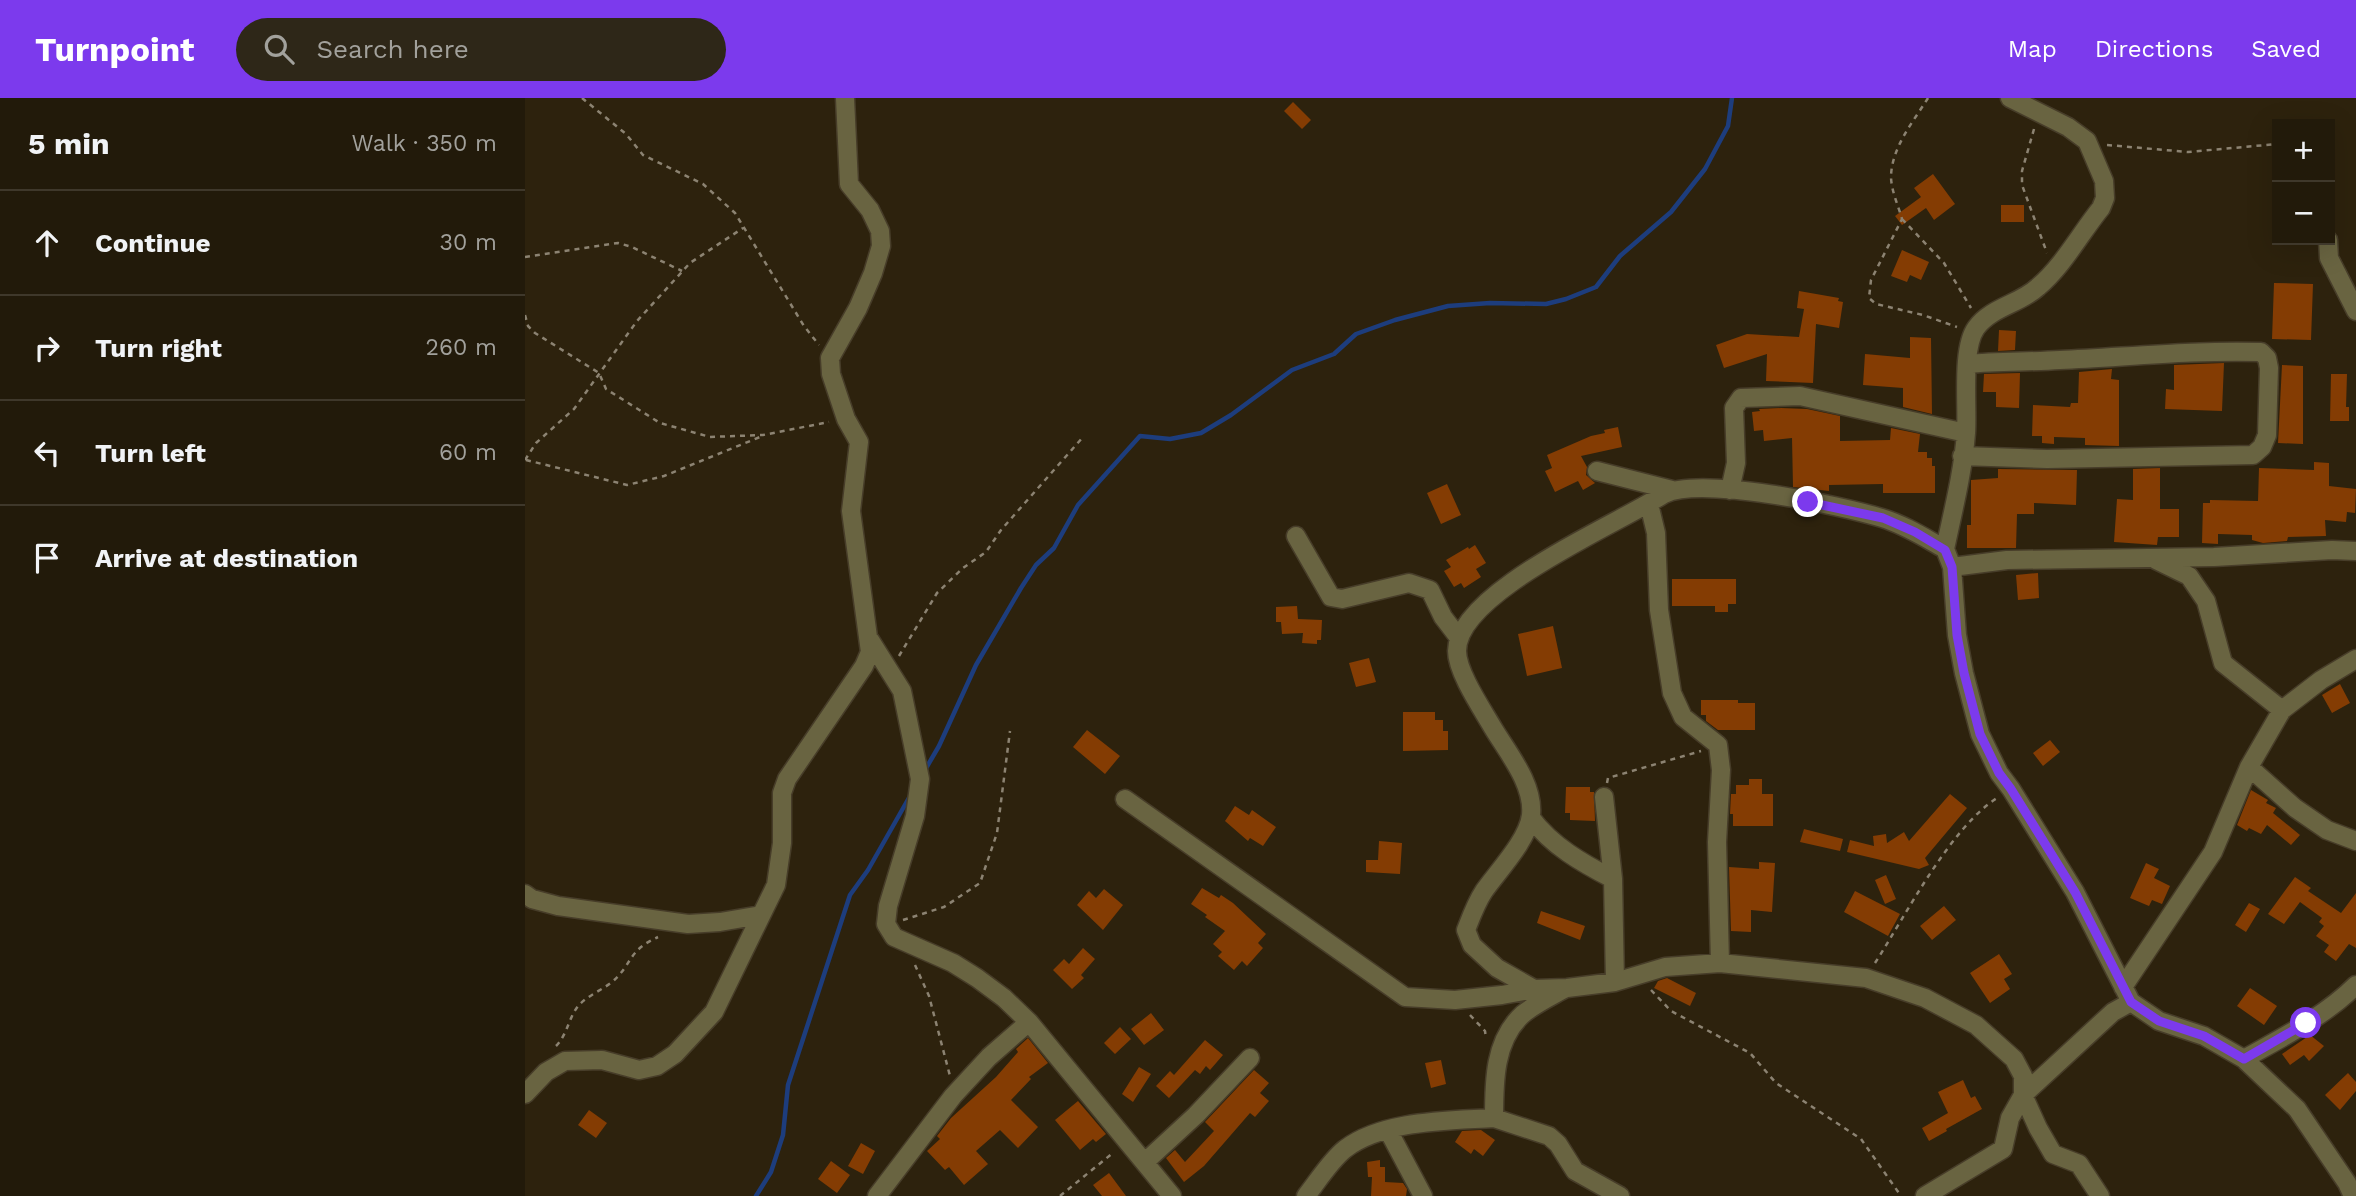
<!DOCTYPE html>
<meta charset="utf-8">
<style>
:root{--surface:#221a0a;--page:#2e2718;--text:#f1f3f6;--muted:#a2a19c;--line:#3f382b;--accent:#7c3aed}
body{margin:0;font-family:"Work Sans",sans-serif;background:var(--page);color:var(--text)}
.controls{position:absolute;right:21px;top:21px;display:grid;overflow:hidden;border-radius:0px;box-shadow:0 7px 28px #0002}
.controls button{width:63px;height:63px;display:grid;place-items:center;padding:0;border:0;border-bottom:2px solid var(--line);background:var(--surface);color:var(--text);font:35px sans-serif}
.stop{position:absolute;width:21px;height:21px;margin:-16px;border:5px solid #7c3aed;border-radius:50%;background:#fff}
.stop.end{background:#7c3aed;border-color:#fff;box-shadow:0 2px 7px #0008}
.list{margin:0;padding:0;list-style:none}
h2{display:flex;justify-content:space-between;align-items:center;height:91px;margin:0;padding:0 28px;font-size:30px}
h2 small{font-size:23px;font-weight:400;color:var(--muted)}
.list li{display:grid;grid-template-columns:46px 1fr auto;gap:21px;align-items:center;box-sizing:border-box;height:105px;padding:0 28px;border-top:2px solid var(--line)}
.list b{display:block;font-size:26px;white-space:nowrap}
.list em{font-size:23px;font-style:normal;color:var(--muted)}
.icon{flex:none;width:38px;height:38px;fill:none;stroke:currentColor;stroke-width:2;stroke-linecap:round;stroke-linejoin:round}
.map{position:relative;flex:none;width:1831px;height:1098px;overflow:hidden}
header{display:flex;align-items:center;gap:42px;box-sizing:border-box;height:98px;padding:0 35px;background:var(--accent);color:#fff}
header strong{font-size:33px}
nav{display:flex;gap:38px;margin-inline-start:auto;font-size:24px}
.search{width:490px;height:63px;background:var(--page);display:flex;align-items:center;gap:18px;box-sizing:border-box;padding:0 24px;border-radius:38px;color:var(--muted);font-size:26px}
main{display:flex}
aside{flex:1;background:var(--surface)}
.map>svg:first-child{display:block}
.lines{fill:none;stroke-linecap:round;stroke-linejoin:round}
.stream{stroke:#1d3d7d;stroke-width:4.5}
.building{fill:#843c03}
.minor-casing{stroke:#473d29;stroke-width:21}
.path{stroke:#8c8372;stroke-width:2.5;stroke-dasharray:5 5;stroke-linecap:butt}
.minor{stroke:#696441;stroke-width:18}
.route{stroke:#7c3aed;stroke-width:9}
</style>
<header>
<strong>Turnpoint</strong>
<div class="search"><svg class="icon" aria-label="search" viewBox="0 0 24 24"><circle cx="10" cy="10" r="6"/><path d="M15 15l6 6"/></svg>Search here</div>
<nav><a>Map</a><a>Directions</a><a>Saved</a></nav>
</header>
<main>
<aside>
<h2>5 min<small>Walk · 350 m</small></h2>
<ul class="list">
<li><svg class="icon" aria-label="ahead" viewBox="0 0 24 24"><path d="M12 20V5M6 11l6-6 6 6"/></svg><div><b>Continue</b></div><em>30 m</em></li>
<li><svg class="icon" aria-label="right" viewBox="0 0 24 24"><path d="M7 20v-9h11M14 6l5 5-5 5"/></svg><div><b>Turn right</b></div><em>260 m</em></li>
<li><svg class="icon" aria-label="left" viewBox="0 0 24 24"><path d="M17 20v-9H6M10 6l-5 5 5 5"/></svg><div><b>Turn left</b></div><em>60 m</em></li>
<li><svg class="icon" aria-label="arrive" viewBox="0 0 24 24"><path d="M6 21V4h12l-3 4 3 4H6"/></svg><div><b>Arrive at destination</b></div></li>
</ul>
</aside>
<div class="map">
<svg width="1831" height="1098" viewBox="0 0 1831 1098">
<rect width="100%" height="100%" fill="#2d220d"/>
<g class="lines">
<path class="stream" d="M400,672L414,648L451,567L496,490L511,467L529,450L553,407L615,338L645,341L676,335L706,317L767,272L809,256L831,236L870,222L923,208L965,205L1021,206L1041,201L1071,189L1095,158L1146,114L1180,71L1203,28L1207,0
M231,1098L246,1074L258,1037L263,987L325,797L343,772L385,698"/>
</g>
<path class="building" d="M768,4L786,22L777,31L759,13Z
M1408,76L1430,106L1409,122L1401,110L1377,127L1370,118L1396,99L1389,90Z
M1476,107H1499V124H1476Z
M1377,152L1404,164L1396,182L1385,177L1382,184L1366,178Z
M1749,185L1788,186L1786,242L1747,241Z
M1274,193L1314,200L1313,203L1318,204L1314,230L1291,226L1288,285L1241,283L1242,256L1199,270L1191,247L1222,236L1274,239L1279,211L1272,210Z
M1474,232L1491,233L1490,252L1473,253Z
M1385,239L1406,240L1407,316L1378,309V290L1338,287L1340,256L1385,260Z
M1699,265L1697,313L1640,311L1641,291L1649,292V267Z
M1757,267L1778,268V346L1753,345Z
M1587,271L1586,281L1594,282V348L1560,347V340L1529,339V346L1517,345V338H1507L1508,307L1545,309L1546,305H1553L1554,274Z
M1495,275L1494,310L1471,309V294H1458L1459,276Z
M1806,276H1822L1821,309H1824V323H1805Z
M1256,310L1282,311L1315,318V343L1365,342L1366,330L1395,336L1393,354H1402V360H1407V368H1410V395H1358V386L1304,387V393L1268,389L1267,340L1239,343L1238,332L1229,333L1227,314L1235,313L1234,311Z
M1093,329L1097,349L1056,358L1062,369L1061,377L1070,385L1058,392L1053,383L1030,394L1020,373L1027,370L1022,357L1066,338L1080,335L1079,332Z
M1789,364L1804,365V388L1831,391L1830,415L1822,414L1821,424L1800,422L1801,438L1763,439L1762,443L1738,445L1727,442V437L1693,436V446L1677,445L1678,405H1685V402L1733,403L1734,370L1789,372Z
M1635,370V411H1654V439H1633L1632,447L1589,444L1592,401L1608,402V371Z
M1473,371L1552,372L1551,407L1509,405V416H1492L1491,450H1442V427H1446V382L1473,380Z
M922,386L936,417L916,426L902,395Z
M950,447L961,465L951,471L956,479L939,490L936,485L929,489L919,473L926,469L921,462L943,449L944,451Z
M1513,475L1514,500L1493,502L1491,477Z
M1147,481H1211V506H1203V514H1190V508H1147Z
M772,508L773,521L797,522L796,542H792V546L777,545L778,535L757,536L756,524H751V509Z
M1028,528L1037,570L1002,578L993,536Z
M844,560L851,584L831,589L824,565Z
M1815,586L1825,605L1807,615L1797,597Z
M1176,602H1213V605H1230V632H1193L1181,623V617H1176Z
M878,614H910V622H918V633H923V652L878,653Z
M562,632L595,658L580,676L548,649Z
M1525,642L1535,654L1518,668L1508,655Z
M1224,681H1237V696H1248V728H1208V716H1205L1206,696H1211V687H1224Z
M1041,689H1065V694H1069L1070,723L1045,722V715H1040Z
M1726,692L1743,702L1741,705L1751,710L1748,715L1775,737L1766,747L1742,727L1736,736L1724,730L1722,733L1712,727Z
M1425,696L1442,710L1400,760L1404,767L1394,771L1322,754L1325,742L1349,748L1348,738L1361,736L1362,745L1379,734L1384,743Z
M710,708L724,717L727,712L751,729L738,748L725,740L723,743L700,723Z
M1279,731L1318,741L1315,753L1275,744Z
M854,743L877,745L875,776L841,774V762H853Z
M1234,764L1250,765L1247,814L1226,812V834L1206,833L1204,769L1234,771Z
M1621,765L1634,771L1629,780L1645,788L1637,806L1627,802L1624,808L1605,800Z
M1361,777L1371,801L1360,806L1350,782Z
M1770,779L1786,790L1783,793L1816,815L1831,795V850L1824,846L1811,863L1799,854L1804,847L1791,838L1799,828L1794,824L1797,820L1775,804L1759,826L1743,816Z
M677,790L694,800L696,797L708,805L741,836L733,845L738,850L722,868L717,863L709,872L693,858L697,854L688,846L700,833L680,819L682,817L666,806Z
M579,791L598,807L578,832L552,807L564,793L571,800Z
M1330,793L1375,816L1363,838L1319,814Z
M1724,805L1735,811L1721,834L1710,827Z
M1419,808L1431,822L1407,842L1395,828Z
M1016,813L1060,828L1055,842L1012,825Z
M558,850L570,861L556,877L559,880L547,891L528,872L539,861L544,866Z
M1474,856L1487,876L1479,881L1485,891L1465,905L1445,875Z
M1142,880L1171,895L1165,908L1129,890L1133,883Z
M1725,890L1752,908L1739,927L1712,908Z
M626,915L639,932L619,947L606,931Z
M595,929L606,941L590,956L579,945Z
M1785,937L1799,948L1784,963L1779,957L1765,967L1757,956Z
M503,940L523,965L504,979L506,981L486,1002L513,1029L493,1050L475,1032L451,1053L463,1066L439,1087L424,1069L420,1072L402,1053L415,1041L412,1038L426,1020L471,979L493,954L491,951Z
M680,942L698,957L685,972L681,968L675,976L670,972L644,1000L631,988L645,973L649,977Z
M916,962L921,986L906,990L900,965Z
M614,969L626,976L608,1004L597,996Z
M729,972L744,985L735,995L744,1003L730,1019L725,1015L679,1068L659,1084L641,1060L650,1052L660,1064L689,1033L680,1024Z
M1823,975L1831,984V993L1815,1012L1800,997Z
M1438,982L1446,1000L1450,998L1457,1011L1421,1031L1422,1033L1404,1043L1397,1030L1423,1015L1413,994Z
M553,1003L581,1036L571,1044L568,1041L555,1052L530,1022Z
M64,1012L82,1025L71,1040L53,1027Z
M956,1032L970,1042L958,1058L949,1051L946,1056L930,1044L937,1033Z
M336,1045L350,1053L338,1076L323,1068Z
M855,1062V1069H860V1084L878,1085L882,1091L881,1098H846L847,1079H843L842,1064Z
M306,1063L325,1077L312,1095L293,1081Z
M584,1075L601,1098H577L568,1087Z"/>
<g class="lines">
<defs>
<path id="minor" d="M1485,0L1543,29L1562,43L1579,83L1580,100L1576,110C1555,136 1538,168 1513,189C1495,206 1466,209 1451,230C1436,251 1443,309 1441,335C1438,374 1428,413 1420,451L1427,469L1432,537L1439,575L1455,636L1474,675L1486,691L1550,794L1606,904L1634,923L1679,938L1719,961L1772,1011L1822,1085L1828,1098
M1803,142L1804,160L1831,213
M1437,358L1522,361L1728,357L1737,349L1742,337L1744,270L1742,260L1736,254C1669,252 1602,259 1535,262C1504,264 1473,263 1442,266
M1072,373L1147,392
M1205,392L1211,365L1209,310L1216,300L1275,298L1441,335
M1124,406L1131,435L1134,512L1147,595L1158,619L1193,647L1196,672L1192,744L1195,865
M771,438L806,499L817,501L884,485L905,492L918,519L934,540
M1420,451C1400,440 1380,427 1357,420C1314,407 1177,378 1139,396C1093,426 932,494 932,553C932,574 957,611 968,630C983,655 1009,686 1006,717C1003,742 973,773 959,793C951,805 946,819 941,832L947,847L972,870L1009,891L1042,890L1090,884L1140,869L1195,865L1341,880L1400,900L1451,927L1489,961L1498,978V997L1513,1030L1528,1056L1554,1066L1575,1098
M1631,462L1664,478L1681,503L1698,565L1757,612
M1427,469L1482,462L1689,459L1807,452L1831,453
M345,542L377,593L395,681L390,718L363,808L361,826L369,839L428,865L452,880L479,900L504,924L647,1098
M1724,669L1770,710L1802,732L1831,743
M1079,699L1088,781
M600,701L880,899L930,902L977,897L1009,891
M1006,720C1027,748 1057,765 1088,781L1090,884
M0,796L7,801L33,808L163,826L195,824L236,817
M1598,889L1688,754L1724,669L1757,612L1796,582L1831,561
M1041,890C1027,898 1010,906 998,916C969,942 969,984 969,1020L1024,1038L1033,1046L1050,1073L1095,1098
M1719,961C1758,939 1800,918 1831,887
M0,996L21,974L40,963L77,962L114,972L132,968L150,956L189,914L251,787L257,745V695L262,681L339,568L345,554L326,413L334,344L321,321L306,276L305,260L333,210L348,175L356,148L355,133L345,112L324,86L320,0
M863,1032L898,1098
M620,1064L671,1017L725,960
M352,1098L428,998L464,959L504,924
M781,1098C793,1083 805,1063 820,1051C858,1022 923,1023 969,1020
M1400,1098L1478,1051L1485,1020L1498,997L1588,914L1606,904"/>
</defs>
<use href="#minor" class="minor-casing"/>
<path class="path" d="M57,0L101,36L118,57L178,86L210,115L279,228L294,247
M1403,0C1388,24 1367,49 1366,78C1366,92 1373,107 1377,121L1346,182L1344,200L1351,206L1398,217L1432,229
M1509,31L1497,73V87L1522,155
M1582,47L1663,54L1752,46
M1377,121L1419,165L1446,210
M0,159L93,145L107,149L157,173
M0,217L3,228L10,235L74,275L81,291L135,325L185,339L238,337L304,324
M0,362L11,345L49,311L112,223L165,165L218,130
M1,362L102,387L139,378L235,339
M374,558L412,495L438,470L461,454L476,432L558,339
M1082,685L1083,680L1176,653
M378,822L419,809L455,785L472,735L485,633
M1350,865C1381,817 1425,730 1472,700
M390,867L404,898L425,978
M1126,892L1146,913L1225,955L1251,985L1336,1041L1376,1098
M945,917L960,933L961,940
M31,948C43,936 44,917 55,906C64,897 77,892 87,884C108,866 102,853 133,839
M535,1098L589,1054"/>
<use href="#minor" class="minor"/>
</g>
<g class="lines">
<path class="route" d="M1283,404L1358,420L1390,434L1420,452L1427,469L1432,537L1439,575L1455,636L1474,675L1486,691L1550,794L1606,904L1634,923L1679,938L1719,961L1781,925"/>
</g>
</svg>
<div class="controls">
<button>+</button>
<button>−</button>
</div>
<div class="stop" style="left:1781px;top:925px"></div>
<div class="stop end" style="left:1283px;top:404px"></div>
</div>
</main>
